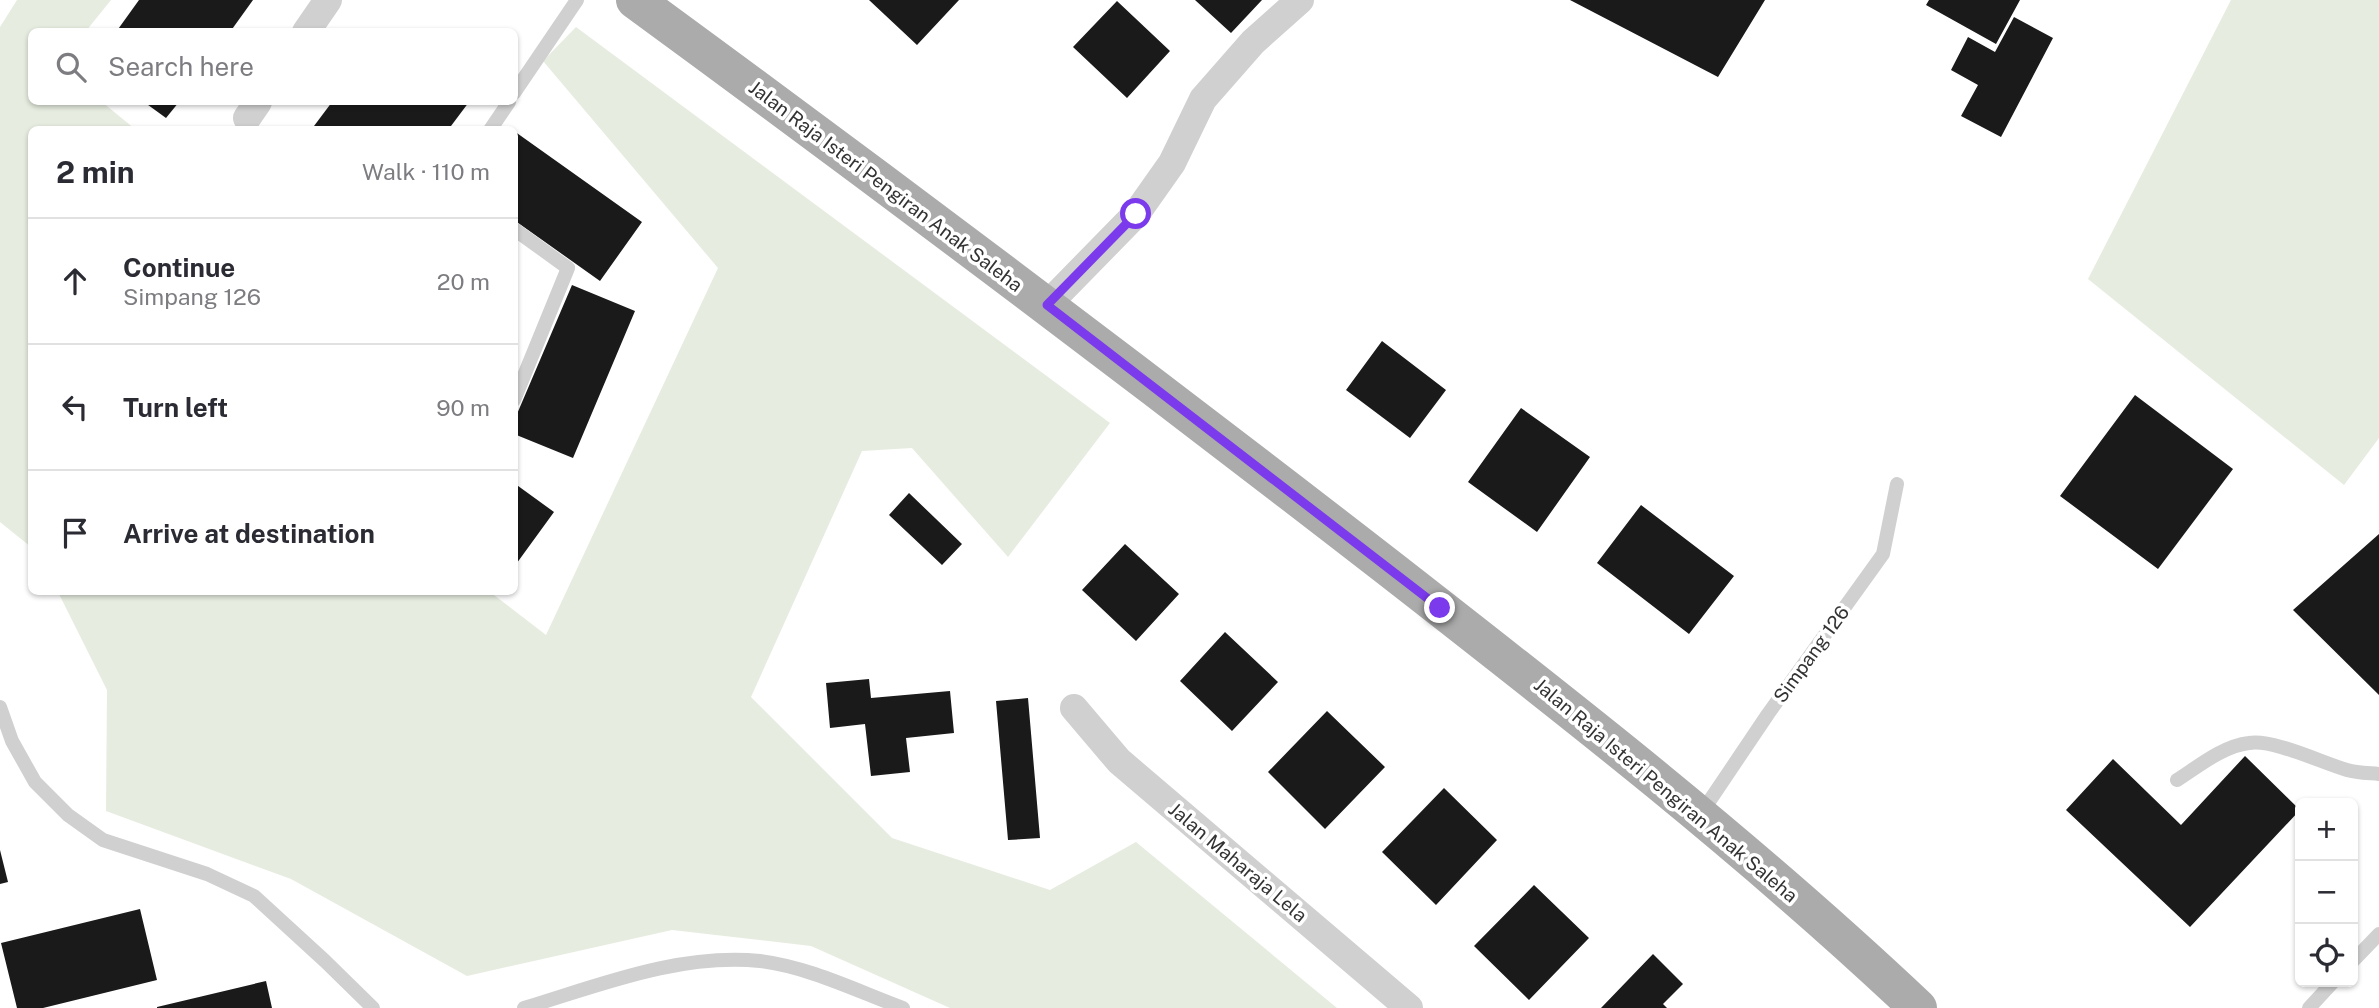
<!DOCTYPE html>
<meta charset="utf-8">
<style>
:root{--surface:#fff;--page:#f2f2f3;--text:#2b2b33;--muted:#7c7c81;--line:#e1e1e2}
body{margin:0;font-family:"Public Sans",sans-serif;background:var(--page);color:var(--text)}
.controls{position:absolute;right:21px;bottom:21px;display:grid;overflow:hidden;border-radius:10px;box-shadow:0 2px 5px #0004}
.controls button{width:63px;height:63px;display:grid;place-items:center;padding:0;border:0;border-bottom:2px solid var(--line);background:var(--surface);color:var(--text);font:35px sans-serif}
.stop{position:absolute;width:21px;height:21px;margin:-16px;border:5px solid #7c3aed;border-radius:50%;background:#fff}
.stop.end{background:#7c3aed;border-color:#fff;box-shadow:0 2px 7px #0008}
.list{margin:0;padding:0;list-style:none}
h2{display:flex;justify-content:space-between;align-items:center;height:91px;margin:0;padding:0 28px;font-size:30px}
h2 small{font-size:23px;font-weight:400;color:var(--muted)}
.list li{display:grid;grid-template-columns:46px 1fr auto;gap:21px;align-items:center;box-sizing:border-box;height:126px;padding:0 28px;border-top:2px solid var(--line)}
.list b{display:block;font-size:26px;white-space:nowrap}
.list p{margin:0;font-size:23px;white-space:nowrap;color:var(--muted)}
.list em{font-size:23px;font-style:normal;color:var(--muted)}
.icon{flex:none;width:38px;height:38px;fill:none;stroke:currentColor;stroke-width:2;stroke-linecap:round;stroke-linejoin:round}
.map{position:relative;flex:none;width:2379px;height:1008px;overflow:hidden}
.search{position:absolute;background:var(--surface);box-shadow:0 2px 5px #0004;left:28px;top:28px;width:490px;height:77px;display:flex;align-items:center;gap:18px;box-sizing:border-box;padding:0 24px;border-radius:10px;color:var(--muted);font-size:26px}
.panel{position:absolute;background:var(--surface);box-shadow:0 2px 5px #0004;left:28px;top:126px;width:490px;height:469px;border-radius:10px}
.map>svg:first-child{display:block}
.green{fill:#e6ecdf}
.building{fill:#1a1a1a}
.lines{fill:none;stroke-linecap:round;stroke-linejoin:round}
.service{stroke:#d0d0d0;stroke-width:14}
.minor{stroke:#d0d0d0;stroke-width:28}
.primary{stroke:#ababab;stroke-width:38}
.route{stroke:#7c3aed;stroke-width:9}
.labels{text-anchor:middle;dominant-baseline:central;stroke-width:7;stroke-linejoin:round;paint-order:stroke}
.street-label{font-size:19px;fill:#333;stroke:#fff}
</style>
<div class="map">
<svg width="2379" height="1008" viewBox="0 0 2379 1008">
<rect width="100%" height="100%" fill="#fff"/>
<path class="green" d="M17,0H111L86,31L32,32V102H102L135,129L32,130L31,547L0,522V27Z
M2231,0H2379V438L2344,485L2088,279Z
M576,27L1110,423L1008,557L912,448L862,451L751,697L892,838L1050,890L1136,842L1337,1008H950L811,946L672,930L467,976L291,879L106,811L107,690L58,592H490L546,635L718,268L543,61Z"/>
<path class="building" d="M139,0H253L230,32H116Z
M869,0H959L917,45Z
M1195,0H1262L1231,33Z
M1570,0H1765L1718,77Z
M1929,0H2020L1996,44L1926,5Z
M1117,1L1170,51L1127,98L1073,47Z
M2014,17L2053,38L2001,137L1961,116L1978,85L1951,70L1968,37L1995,52Z
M144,102H179L166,118Z
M332,102H469L448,130H311Z
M514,131L642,222L600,281L514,220Z
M572,285L635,311L573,458L514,434V421Z
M1382,341L1446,390L1410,438L1346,390Z
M2135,395L2233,469L2158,569L2060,496Z
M1521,408L1590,457L1537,532L1468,482Z
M514,483L554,512L514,567Z
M909,493L962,544L942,565L889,515Z
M1641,505L1734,576L1689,634L1597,563Z
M2379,534V695L2293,610Z
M1125,544L1179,594L1136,641L1082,590Z
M1225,632L1278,682L1232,731L1180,681Z
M869,679L871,698L950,691L954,733L906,738L910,772L871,776L865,724L830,728L826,683Z
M1028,698L1040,838L1008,840L996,701Z
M1327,711L1385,767L1325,829L1268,772Z
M2245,756L2300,810L2190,927L2066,810L2113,759L2181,825Z
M1444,788L1497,840L1436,905L1382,852Z
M0,850L8,882L0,884Z
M1534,885L1589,938L1529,1000L1474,946Z
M140,909L157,980L43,1008H17L1,943Z
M1653,954L1683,984L1663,1004L1667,1008H1601Z
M266,981L272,1008H157V1007Z"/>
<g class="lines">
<path class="service" d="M514,93L577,0
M490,130L509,102
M514,229L568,268L514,400
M0,707L12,741L35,782L68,815L103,840L207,874L254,896L325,961L373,1008
M2177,780C2199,766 2223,746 2249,743C2274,739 2322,763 2347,770C2357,773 2369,773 2379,774
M1700,815L1768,714L1883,554L1897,484
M2353,961L2379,934
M524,1008C600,985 679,953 760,961C809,967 857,991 903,1008
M2309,1008L2333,982"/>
<path class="minor" d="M306,32L328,0
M247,118L258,102
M1047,305L1136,214L1172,163L1203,99L1253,42L1300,0
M1074,708L1119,761L1409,1008"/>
<path class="primary" d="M635,0C889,186 1140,375 1389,568C1570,709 1751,850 1918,1008"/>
</g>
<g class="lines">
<path class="route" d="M1136,214L1047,305L1440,608"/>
</g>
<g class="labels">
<g class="street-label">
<text transform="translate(886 186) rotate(37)">Jalan Raja Isteri Pengiran Anak Saleha</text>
<text transform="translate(1811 654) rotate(-54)">Simpang 126</text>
<text transform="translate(1666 790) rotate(40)">Jalan Raja Isteri Pengiran Anak Saleha</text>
<text transform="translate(1238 862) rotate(40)">Jalan Maharaja Lela</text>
</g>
</g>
</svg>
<div class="controls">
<button>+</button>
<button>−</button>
<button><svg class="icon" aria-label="locate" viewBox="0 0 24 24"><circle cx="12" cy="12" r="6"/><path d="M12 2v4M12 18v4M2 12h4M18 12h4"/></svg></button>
</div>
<div class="stop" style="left:1136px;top:214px"></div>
<div class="stop end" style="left:1440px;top:608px"></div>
<div class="search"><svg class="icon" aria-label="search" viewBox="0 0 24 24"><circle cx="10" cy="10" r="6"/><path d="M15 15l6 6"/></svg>Search here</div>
<section class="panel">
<h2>2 min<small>Walk · 110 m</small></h2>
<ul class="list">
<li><svg class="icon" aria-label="ahead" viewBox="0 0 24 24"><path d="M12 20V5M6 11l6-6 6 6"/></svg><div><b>Continue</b><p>Simpang 126</p></div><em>20 m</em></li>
<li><svg class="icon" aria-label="left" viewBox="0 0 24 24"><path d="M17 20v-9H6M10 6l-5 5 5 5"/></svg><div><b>Turn left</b></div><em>90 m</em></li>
<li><svg class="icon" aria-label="arrive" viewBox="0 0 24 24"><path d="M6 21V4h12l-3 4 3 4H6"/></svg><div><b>Arrive at destination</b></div></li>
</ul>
</section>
</div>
